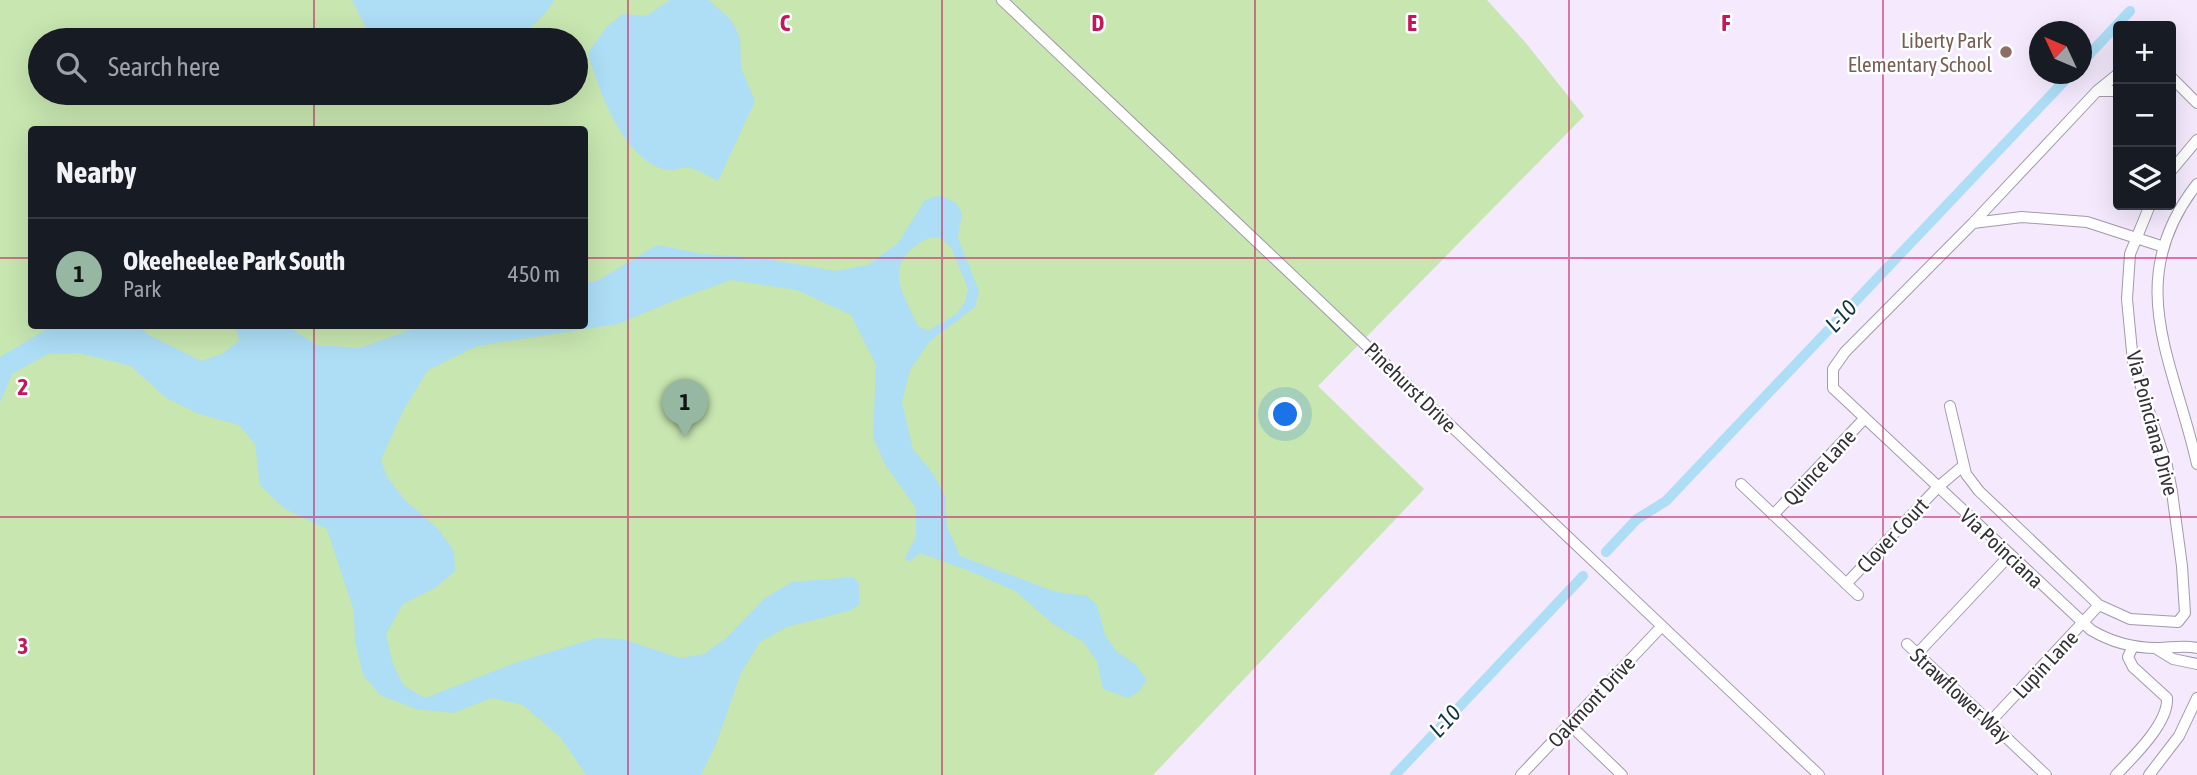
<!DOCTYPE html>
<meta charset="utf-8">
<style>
:root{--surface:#171b24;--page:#20242c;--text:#f1f3f6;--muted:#9ea1a6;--line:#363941;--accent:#96b7a1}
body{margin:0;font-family:"Asap Condensed",sans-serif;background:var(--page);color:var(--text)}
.controls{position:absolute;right:21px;top:21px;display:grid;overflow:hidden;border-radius:7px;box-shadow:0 7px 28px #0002}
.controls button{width:63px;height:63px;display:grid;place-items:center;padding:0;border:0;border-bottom:2px solid var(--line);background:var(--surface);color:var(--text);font:35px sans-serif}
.compass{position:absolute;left:2029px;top:21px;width:63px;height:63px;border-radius:50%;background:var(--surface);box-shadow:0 7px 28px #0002;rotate:314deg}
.you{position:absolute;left:1286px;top:415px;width:24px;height:24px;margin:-18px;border:5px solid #fff;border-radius:50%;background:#1a73e8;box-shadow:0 0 0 10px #1a73e833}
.badge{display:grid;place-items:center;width:46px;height:46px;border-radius:50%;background:var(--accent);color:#111;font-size:23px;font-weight:700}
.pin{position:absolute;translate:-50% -58px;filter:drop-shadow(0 2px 4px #0008)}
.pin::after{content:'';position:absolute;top:37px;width:24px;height:21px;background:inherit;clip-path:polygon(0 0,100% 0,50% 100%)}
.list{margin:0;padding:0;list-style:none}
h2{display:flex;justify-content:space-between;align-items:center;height:91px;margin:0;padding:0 28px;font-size:30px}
h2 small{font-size:23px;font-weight:400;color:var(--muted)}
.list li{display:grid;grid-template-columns:46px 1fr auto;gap:21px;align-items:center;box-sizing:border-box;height:112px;padding:0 28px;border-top:2px solid var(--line)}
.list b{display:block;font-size:26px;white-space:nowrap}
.list p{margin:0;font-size:23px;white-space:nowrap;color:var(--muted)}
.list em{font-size:23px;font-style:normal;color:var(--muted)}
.icon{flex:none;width:38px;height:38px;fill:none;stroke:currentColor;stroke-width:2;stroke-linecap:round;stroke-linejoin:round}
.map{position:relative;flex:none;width:2197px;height:775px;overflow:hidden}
.search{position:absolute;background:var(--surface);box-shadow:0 7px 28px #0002;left:28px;top:28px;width:560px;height:77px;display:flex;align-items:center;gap:18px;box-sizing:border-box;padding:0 24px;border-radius:38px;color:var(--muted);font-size:26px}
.panel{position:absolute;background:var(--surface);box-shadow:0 7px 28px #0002;left:28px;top:126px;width:560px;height:203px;border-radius:7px}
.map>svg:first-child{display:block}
.green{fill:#c7e6b0;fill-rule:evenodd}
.water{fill:#addef6;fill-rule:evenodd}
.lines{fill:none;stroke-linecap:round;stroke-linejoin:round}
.canal{stroke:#addef6;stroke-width:10}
.minor-casing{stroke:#a399ab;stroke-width:12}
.minor{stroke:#fff;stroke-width:10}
.grid{fill:none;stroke:#c2185b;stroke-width:2;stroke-opacity:0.55}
.education-dot{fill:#8d6e63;stroke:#fff;stroke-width:2.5}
.labels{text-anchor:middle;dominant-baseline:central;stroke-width:5;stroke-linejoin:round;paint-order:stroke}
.education-label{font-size:21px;fill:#785e54;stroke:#fff;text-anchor:end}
.street-label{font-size:21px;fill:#343038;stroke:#fff}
.water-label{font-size:23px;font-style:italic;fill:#0e3546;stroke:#fff}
.grid-label{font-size:23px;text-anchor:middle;font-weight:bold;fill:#c2185b;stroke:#fff;stroke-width:5;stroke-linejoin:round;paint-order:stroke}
</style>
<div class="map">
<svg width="2197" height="775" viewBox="0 0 2197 775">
<rect width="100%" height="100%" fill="#f4e9fd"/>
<path class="green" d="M0,0H1487L1525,42L1584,116L1318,386L1424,489L1153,775H0ZM40,40H576V93H40ZM32,130H584V326H32Z"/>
<path class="water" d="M352,0H554C527,45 493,48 446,32L429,40H379L367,30Z
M670,0H709L731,20L740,37L741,68L755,101L718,181C709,177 698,168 688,168C681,167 674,171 667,170C624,162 598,89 588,53L606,28L622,14L646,16Z
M940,195L956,203L962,213L958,238L979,291L975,307L930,341L910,370L902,402L913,449L934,475L945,496L947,527L960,556L1056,592L1087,596L1097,605L1105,635L1116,651L1135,664L1147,680L1139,691L1129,698L1103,689L1097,661L1083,642L1053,624L1015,591L967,570L920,553L909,562L905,558L916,536V508L886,466L873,438L876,365L851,315L797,290L731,280L673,301L618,324L477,346L428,370L404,409L381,460L387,477L405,500L439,530L454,551L455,571L435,588L403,604L386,634L393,664L404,686L425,698L515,663L596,638L622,639L680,658L704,654L726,638L765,598L792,582L854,577L859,584V604L852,610L787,627L760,642L741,673L716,744L701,775H586L561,738L523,705L492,698L453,713L416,709L380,695L363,675L355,642L354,611L327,529L285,509L260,485L255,444L239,425L199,414L166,398L131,366L79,353L48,354L12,374L0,403V357L52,326H137L151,336L201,361L222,354L239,341L235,326H287L317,345L360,348L421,326H584L585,283L597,281L657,245L704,254L761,258L836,271L868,265L898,243L925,200ZM939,237L951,247L968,289L965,302L956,314L928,331L918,326C906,298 884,271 914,247C923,240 928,237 939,237Z"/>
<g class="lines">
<path class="canal" d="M2082,62L2130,11
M1606,552L1637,519L1666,501L2071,74
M1395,775L1583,576"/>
<defs>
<path id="minor" d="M1002,0L1819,775
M2118,74L2097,91L1973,223L2022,217L2087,222L2164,247
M2171,77L2197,103
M2098,91H2118
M2171,171L2197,140
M2197,184C2121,281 2174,361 2197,464
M1973,223L1845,352L1833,369V388L2091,630C2111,642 2134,648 2157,648C2171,648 2184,645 2197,648
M1950,406L1966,474L1979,491L2099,605L2130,619L2178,622L2185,613L2182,566L2172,492L2167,466L2133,362L2127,299L2130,254L2150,205
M1741,484L1858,595
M1773,515L1865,418
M1846,584L1938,487L1964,465
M1907,644L2046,775
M2155,648L2173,659L2197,664
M1917,654L2010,555
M1990,722L2099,605
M1569,724L1622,775
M1521,775L1662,626
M2116,775C2132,758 2169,723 2167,698L2133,667L2128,657L2133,646
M2149,775L2179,736L2197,698"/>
</defs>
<use href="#minor" class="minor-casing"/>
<use href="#minor" class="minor"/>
</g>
<path class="grid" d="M314,0V40M628,0V775M942,0V775M1255,0V775M1569,0V775M1883,0V775M314,93V130M0,258H32M584,258H2197M314,326V775M0,517H2197"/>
<circle class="education-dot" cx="2006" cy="52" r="7"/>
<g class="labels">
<g class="education-label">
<text x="1992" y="40">Liberty Park<tspan x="1992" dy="24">Elementary School</tspan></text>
</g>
<g class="street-label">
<text transform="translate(1411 387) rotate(44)">Pinehurst Drive</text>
<text transform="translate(2153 423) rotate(75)">Via Poinciana Drive</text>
<text transform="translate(1819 467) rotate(-47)">Quince Lane</text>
<text transform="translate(1892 535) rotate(-47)">Clover Court</text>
<text transform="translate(2002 548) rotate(43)">Via Poinciana</text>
<text transform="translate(2045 664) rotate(-47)">Lupin Lane</text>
<text transform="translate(1961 695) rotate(43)">Strawflower Way</text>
<text transform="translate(1591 701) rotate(-47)">Oakmont Drive</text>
</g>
<g class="water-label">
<text transform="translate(1841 316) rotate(-47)">L-10</text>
<text transform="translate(1445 721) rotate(-47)">L-10</text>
</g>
</g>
<g class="grid-label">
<text x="785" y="31">C</text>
<text x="1098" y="31">D</text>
<text x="1412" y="31">E</text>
<text x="1726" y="31">F</text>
<text x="23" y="395">2</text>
<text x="23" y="654">3</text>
</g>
</svg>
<div class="controls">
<button>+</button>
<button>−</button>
<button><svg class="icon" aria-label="layers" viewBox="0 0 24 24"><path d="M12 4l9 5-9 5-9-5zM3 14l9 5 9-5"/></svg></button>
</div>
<svg class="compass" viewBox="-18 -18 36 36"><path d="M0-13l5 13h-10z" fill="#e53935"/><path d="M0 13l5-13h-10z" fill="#9ea1a6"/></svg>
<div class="you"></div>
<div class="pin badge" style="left:685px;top:437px">1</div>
<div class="search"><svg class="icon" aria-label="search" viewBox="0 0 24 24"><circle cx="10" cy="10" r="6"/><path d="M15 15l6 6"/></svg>Search here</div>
<section class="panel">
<h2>Nearby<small></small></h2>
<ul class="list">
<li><span class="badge">1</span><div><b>Okeeheelee Park South</b><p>Park</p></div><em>450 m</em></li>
</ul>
</section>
</div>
